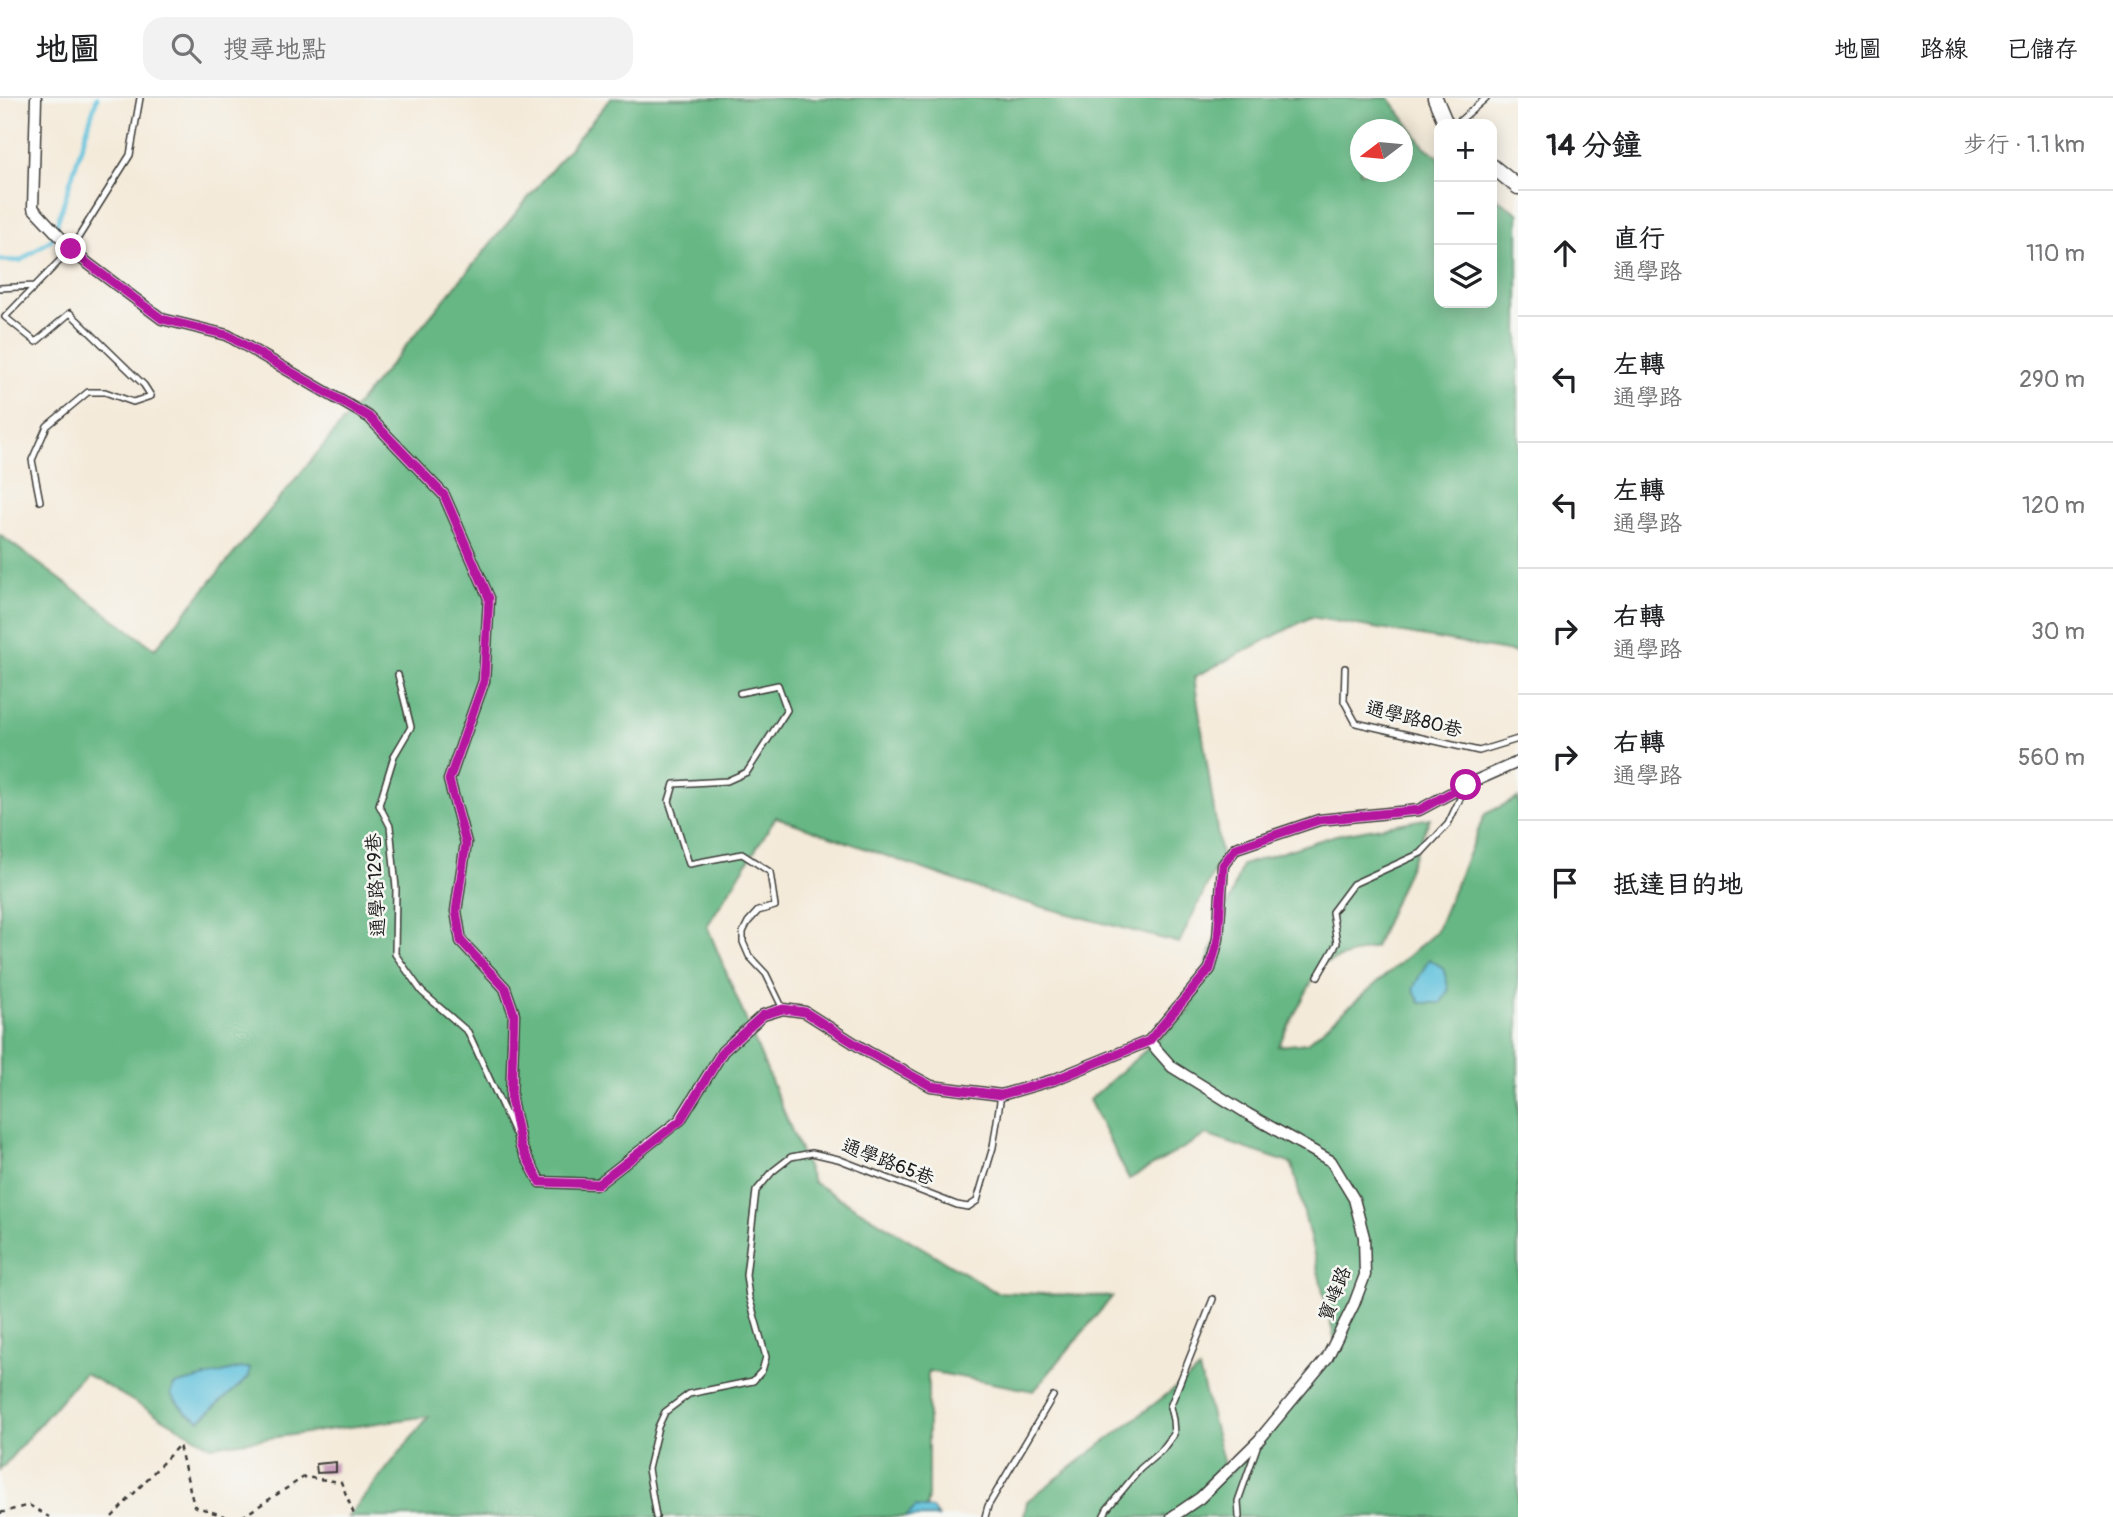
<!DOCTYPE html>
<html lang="zh-TW">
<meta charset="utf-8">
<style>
:root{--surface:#fff;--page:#f2f2f2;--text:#202124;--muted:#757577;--line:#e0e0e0}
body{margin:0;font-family:Pangolin,"LXGW WenKai TC",sans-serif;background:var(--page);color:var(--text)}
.controls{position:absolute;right:21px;top:21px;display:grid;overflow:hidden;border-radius:14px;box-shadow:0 4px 18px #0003}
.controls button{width:63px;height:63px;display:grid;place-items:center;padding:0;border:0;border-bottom:2px solid var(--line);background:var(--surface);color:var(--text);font:35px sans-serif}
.compass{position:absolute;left:1350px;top:21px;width:63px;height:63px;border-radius:50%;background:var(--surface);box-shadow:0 4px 18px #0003;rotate:254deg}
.stop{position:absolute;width:21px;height:21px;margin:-16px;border:5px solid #b5179e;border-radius:50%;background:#fff}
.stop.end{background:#b5179e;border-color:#fff;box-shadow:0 2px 7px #0008}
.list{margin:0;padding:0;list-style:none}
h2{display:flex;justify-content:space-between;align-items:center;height:91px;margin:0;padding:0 28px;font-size:30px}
h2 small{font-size:23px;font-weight:400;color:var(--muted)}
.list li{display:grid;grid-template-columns:46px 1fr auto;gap:21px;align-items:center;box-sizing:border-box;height:126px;padding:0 28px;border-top:2px solid var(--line)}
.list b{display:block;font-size:26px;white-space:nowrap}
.list p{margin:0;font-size:23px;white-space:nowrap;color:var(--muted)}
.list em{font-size:23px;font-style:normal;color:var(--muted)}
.icon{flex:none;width:38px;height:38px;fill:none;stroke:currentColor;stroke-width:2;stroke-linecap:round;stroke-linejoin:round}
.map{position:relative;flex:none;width:1518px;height:1419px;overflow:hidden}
header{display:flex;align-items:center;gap:42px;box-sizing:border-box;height:98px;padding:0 35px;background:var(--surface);border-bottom:2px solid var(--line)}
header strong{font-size:33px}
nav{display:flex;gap:38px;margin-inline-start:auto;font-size:24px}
.search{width:490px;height:63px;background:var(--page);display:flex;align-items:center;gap:18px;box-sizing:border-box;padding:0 24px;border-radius:21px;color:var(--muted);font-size:26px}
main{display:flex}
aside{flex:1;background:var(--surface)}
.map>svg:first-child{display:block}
.forest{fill:#66b784;stroke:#416a50;stroke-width:2;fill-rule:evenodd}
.water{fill:#5ec1dc;stroke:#3d6e7c;stroke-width:2}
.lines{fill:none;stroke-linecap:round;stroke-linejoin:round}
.stream{stroke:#5ec1dc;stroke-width:4.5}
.building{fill:#c495b6}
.service-casing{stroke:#3c3b38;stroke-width:8}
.minor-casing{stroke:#3c3b38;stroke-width:13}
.tertiary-casing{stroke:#3c3b38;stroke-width:17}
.path{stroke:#3c3b38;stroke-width:2.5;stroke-dasharray:5 5;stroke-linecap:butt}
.service{stroke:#fff;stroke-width:5}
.minor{stroke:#fff;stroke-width:10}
.tertiary{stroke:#fff;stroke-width:14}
.route{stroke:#b5179e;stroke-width:9}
.labels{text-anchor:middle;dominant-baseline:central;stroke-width:5;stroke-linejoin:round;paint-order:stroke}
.street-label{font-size:19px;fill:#1c1c1c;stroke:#f6f6f2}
</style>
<header>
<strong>地圖</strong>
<div class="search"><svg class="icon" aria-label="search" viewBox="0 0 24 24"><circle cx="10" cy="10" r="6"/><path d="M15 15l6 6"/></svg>搜尋地點</div>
<nav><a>地圖</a><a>路線</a><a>已儲存</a></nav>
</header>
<main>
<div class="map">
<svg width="1518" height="1419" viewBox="0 0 1518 1419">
<rect width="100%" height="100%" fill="#f6f6f2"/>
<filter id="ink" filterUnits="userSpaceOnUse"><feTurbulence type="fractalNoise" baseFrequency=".0143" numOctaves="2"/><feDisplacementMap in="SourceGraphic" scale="14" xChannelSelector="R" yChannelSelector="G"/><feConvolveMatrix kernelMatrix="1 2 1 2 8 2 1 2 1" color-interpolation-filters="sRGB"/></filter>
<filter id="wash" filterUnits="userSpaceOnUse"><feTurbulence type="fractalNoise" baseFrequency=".00686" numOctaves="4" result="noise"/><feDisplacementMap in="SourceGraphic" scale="28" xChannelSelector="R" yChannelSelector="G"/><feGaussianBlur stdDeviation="1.57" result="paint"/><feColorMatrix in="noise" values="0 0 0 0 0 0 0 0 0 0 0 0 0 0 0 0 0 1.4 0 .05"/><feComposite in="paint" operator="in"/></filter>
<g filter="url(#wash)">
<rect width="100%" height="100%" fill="#f4ead9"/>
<path class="forest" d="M611,0H1389L1424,48L1439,59V205H1492V97L1518,115V555L1311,519L1194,579L1221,759L1179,845L997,797L776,719L707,828L813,1084L996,1194L1112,1199L1034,1293L928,1273V1398L925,1419H348L429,1318L211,1348L84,1275L0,1372V437L155,551ZM1360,32H1402V74H1360Z
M1518,700V1419H1024L1027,1403L1199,1272L1227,1378L1337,1251L1292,1066L1206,1037L1129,1081L1089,1002L1189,914L1242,767L1336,737L1430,720L1375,849L1321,866L1278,948L1307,945L1436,834L1485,716Z"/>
<path class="water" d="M1429,861L1443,870L1449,891L1441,905H1420L1413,890Z
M241,1270H250L249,1279L200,1322L186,1315L171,1297L174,1287Z
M916,1409L932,1411L938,1419H906Z"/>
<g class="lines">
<path class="stream" d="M0,162L20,163L52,141L97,0"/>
</g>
<g id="blocks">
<path class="building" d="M336,1364V1374L317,1375L316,1366Z"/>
</g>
</g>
<g filter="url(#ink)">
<use href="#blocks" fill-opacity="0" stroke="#3c3b38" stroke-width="2"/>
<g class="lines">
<defs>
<path id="service" d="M1456,26L1486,0
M0,190L35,188
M40,403L32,362L47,328L88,294H105L133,304L151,298L144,287L70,215L36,244L5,219L71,151L130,57L140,0
M1345,570L1344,603L1356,625L1479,653L1518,641
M398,577L411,629L394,658L379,707L390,728L396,790L395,856L422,894L468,934L514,1034
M740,595L778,587L787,612L747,674L727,683L674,686L669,703L689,766L742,756L770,774L775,808L758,813L748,824L743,834V844L749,858L766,876L783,911
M1318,878L1337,845L1332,814L1353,786L1421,755L1448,726L1465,690
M656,1419L648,1371L658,1329L665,1314L689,1296L753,1283L762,1273L766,1259L749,1199L746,1177L756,1093L773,1073L791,1059L812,1055L838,1061L957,1107L968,1109L977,1103L993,1049L1001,997
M985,1419L988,1408L1053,1298
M1103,1419L1107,1411L1140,1371L1162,1352L1174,1336L1173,1322L1170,1309L1213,1201
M1239,1419L1238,1403L1257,1349"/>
<path id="minor" d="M36,0L33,110L78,158L162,221L227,237L369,319L444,397L489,500L484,583L449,682L466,745L456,813L461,843L505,890L514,916L511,1002L521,1049L540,1084L598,1086L680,1022L723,953L763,917L783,911L805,914L868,954L931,988L1001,997L1053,982L1149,943L1210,871L1218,841L1223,767L1236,750L1319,722L1419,712L1466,687L1518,664
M1149,943L1172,969L1248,1016L1331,1063L1354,1101L1364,1139L1365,1177L1354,1206L1327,1260L1259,1342L1200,1400L1172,1419"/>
<path id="tertiary" d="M1435,0L1446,26
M1492,68L1518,89"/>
</defs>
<use href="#service" class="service-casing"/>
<use href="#minor" class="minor-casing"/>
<use href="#tertiary" class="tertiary-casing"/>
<path class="path" d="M0,1415L29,1407L49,1419
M112,1419L179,1347L194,1408L227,1419
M242,1419L304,1379L341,1384L355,1419"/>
<use href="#service" class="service"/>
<use href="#minor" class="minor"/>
<use href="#tertiary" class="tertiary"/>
</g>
</g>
<g class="lines" filter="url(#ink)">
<path class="route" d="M71,151L78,158L162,221L227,237L369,319L444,397L489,500L484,583L449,682L466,745L456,813L461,843L505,890L514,916L511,1002L521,1049L540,1084L598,1086L680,1023L723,953L763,917L783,911L805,914L868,954L931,988L1001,997L1054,982L1149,943L1210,871L1218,841L1223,767L1236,750L1319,722L1419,712L1466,687"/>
</g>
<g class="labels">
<g class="street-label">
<text transform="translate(1414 621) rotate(14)">通學路80巷</text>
<text transform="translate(376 787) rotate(-93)">通學路129巷</text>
<text transform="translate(888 1064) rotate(21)">通學路65巷</text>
<text transform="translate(1335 1196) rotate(-69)">寶峰路</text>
</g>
</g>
</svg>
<div class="controls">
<button>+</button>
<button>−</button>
<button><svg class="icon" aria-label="layers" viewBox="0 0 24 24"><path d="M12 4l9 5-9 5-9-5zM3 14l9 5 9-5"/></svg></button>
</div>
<svg class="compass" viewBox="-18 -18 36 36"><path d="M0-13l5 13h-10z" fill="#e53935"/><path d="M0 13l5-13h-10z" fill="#757577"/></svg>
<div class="stop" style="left:1466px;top:687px"></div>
<div class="stop end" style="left:71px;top:151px"></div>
</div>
<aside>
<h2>14 分鐘<small>步行 · 1.1 km</small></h2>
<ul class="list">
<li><svg class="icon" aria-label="ahead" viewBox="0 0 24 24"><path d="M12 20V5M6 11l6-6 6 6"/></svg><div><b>直行</b><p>通學路</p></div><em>110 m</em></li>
<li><svg class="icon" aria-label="left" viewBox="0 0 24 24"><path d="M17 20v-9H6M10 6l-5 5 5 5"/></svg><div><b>左轉</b><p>通學路</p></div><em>290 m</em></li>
<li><svg class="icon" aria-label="left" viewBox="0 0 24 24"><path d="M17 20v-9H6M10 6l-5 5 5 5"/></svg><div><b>左轉</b><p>通學路</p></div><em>120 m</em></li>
<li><svg class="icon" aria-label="right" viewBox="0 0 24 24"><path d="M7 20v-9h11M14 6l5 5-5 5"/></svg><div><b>右轉</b><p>通學路</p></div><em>30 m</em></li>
<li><svg class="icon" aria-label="right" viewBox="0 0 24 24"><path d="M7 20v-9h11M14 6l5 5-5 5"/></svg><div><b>右轉</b><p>通學路</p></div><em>560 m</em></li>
<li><svg class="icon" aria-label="arrive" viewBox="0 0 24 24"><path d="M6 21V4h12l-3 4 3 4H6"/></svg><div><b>抵達目的地</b></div></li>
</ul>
</aside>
</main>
